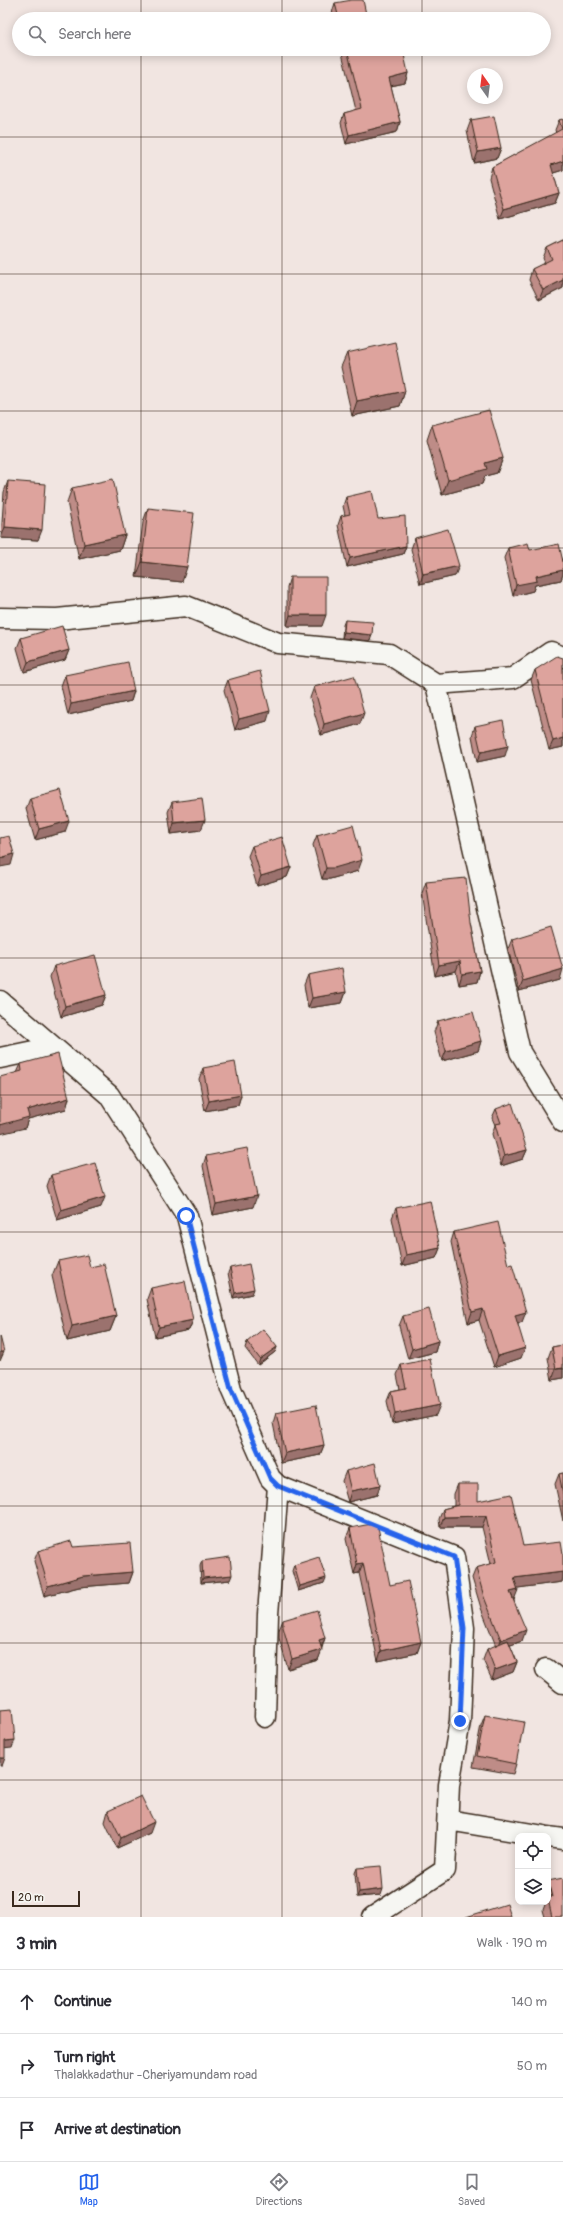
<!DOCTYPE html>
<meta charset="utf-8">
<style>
:root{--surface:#fff;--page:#f7f7f7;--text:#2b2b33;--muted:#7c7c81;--line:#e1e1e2;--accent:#2563eb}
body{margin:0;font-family:Pangolin,sans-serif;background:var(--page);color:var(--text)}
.controls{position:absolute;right:12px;bottom:12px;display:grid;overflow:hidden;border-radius:8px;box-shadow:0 2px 10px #0003}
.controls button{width:36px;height:36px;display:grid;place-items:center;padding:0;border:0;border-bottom:1px solid var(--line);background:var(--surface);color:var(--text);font:20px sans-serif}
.compass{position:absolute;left:467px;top:68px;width:36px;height:36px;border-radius:50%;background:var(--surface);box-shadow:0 2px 10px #0003;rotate:346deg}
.scale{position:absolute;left:12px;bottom:10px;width:68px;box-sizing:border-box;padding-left:4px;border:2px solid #3b2a1e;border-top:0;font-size:11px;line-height:14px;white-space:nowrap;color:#3b2a1e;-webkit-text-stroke:3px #f6f6f2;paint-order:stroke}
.stop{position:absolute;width:12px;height:12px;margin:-9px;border:3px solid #2563eb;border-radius:50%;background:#fff}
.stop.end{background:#2563eb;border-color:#fff;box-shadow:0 1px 4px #0008}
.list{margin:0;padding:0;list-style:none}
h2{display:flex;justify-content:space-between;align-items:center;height:52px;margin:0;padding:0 16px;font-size:17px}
h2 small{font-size:13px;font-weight:400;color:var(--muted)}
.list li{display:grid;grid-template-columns:26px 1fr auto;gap:12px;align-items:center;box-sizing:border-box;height:64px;padding:0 16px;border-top:1px solid var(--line)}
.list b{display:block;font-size:15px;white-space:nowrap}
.list p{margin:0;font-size:13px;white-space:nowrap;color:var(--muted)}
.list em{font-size:13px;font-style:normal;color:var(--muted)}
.icon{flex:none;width:22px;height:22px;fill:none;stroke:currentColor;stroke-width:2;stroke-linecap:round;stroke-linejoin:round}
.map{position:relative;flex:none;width:563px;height:1917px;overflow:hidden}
.search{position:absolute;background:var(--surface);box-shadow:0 2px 10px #0003;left:12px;right:12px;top:12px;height:44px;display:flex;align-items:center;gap:10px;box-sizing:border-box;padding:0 14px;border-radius:22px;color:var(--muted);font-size:15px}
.sheet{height:244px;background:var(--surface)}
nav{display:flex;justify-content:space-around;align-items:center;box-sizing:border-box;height:56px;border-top:1px solid var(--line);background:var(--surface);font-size:11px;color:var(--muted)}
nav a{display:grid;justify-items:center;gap:2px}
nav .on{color:var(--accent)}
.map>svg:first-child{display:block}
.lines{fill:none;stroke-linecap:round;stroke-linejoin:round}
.street-casing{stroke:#3b2a1e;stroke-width:23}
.street{stroke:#f6f6f2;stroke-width:20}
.wall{fill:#be8c87;stroke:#3b2a1e}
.shaded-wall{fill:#9b726e;stroke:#3b2a1e}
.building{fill:#dda39d;stroke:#3b2a1e}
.route{stroke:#2563eb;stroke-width:5}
.grid{fill:none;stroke:#3b2a1e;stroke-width:1;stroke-opacity:0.55}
</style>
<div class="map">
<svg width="563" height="1917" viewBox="0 0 563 1917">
<rect width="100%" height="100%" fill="#f1e5e1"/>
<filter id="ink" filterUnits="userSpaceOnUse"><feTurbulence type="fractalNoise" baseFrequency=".025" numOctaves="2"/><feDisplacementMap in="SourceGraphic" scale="8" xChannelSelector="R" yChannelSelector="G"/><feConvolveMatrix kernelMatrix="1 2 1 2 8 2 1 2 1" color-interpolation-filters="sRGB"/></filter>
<g filter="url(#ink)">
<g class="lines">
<defs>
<path id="street" d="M0,618L57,619L186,606L278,643L389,654L436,684L513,678L551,652L563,657
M436,684L520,1052L563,1122
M0,1001L109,1095L187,1216L231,1389L270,1478L278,1486L454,1557L464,1628L460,1721L449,1785L445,1870L373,1917
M0,1058L53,1047
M546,1669L563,1683
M265,1717L268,1614L278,1486
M448,1820L544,1836
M548,1837L563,1839"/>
</defs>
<use href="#street" class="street-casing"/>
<use href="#street" class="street"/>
</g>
<path class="wall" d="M335,3L367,19H333L332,13Z
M341,49H393L394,52L408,73L405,83L391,86L400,122L397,132L346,144L341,123L344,114L356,111Z
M563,119V170L553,173L559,193L555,203L500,219L489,178L492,167L556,133L555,130L559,120Z
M471,120L501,148L497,158L474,163L467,131Z
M563,240V288L539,300L529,280L532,269L545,263L543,258L547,248Z
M347,353L405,391L400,406L352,416L341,367Z
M432,425L503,458L497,473L485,476L482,484L442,495L427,440Z
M8,481L38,540L1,538L4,492Z
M72,488L125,535L120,550L79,559L67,502Z
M346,497L378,519L406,546L403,554L347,567L338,525L341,516L345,515L343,506Z
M148,508L182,582L136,577L143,522Z
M415,538L455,576L420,584L411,549Z
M508,548L530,550L563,562V574L561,580L535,585L533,591L513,596L504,558Z
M290,577L322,626H287V587Z
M345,620L370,641L342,638L343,625Z
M21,638L69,650L65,660L24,672L17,648Z
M563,658V747L549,750L531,680L535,670Z
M65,675L134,691L131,701L68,715L61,686Z
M228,680L267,721L235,730L224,690Z
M314,687L360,724L321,735L310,698Z
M475,726L505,756L477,762L472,736Z
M30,798L65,832L35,840L26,809Z
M172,802L201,830L171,834L168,812Z
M317,835L358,871L330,879H322L313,845Z
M252,846L291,867L287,877L257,886L248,856Z
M426,882L471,923L480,971L477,982L459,985L456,971L435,976L422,893Z
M512,939L560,980L519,991L508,949Z
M54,966L106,995L102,1005L61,1017L50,977Z
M308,975L346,992L342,1003L308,1008L304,985Z
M438,1021L481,1041L478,1051L442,1061L434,1032Z
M21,1064L69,1098L66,1109L28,1119L25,1128L17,1073Z
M203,1068L241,1095L238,1105L205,1111L199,1079Z
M496,1109L527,1150L523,1159L501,1166L492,1134L495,1125L492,1118Z
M206,1156L253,1207L213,1215L203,1166Z
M51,1175L101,1207L57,1220L47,1186Z
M396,1208L440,1248L436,1258L402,1266L392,1218Z
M454,1232L508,1265L522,1322L518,1324L521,1358L494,1367L479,1320L468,1323L451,1242Z
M58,1261L90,1267L116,1316L110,1331L67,1341L52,1276Z
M230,1268L252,1294L233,1298L228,1273Z
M151,1288L193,1320L189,1330L155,1337L147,1299Z
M403,1316L438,1341L435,1352L408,1359L399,1326Z
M247,1342L277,1347L275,1352L258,1365L245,1348Z
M563,1345V1378L552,1380L548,1358L552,1347Z
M401,1365L436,1415L392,1424L387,1401L391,1391L400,1389L397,1375Z
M276,1413L324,1445L320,1455L281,1463L273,1423Z
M346,1471L380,1485L377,1495L348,1502L342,1481Z
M563,1473V1521L555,1484L559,1474Z
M458,1484L478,1501L523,1546L563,1554V1578L562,1582L517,1588L514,1600L522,1641L510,1645L517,1662L513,1672L492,1680L483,1660L487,1649L496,1646L481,1608L472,1578L476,1568L491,1564L482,1527H440L439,1519L443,1509L454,1506V1494Z
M350,1528L390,1585L421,1642L417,1653L378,1661L359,1573L354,1574L346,1539Z
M73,1547L133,1572L129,1583L79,1587L44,1596L34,1561L38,1551Z
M202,1561L230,1580L201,1583L200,1566Z
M294,1565L324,1583L298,1591L292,1571Z
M283,1620L325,1638L322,1648L318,1660L288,1669L279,1638V1630Z
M485,1715L516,1764L513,1774L473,1767L481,1725Z
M108,1811L150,1833L117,1848L105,1822Z
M357,1868L381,1895L357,1897L355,1873Z
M548,1881L563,1917H545L543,1910L546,1902H548Z"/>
<path class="shaded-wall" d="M408,73L405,83L385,87L389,78Z
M400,122L397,132L346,144L349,135Z
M501,148L497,158L474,163L478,152Z
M563,161V170L547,175L551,165Z
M559,193L555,203L500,219L504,209Z
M563,280V288L539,300L543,290Z
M405,391L400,406L352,416L357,401Z
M503,458L497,473L485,476L482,484L442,495L448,480L485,463Z
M5,527L42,530L38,540L1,538Z
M125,535L120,550L79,559L84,544Z
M406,546L403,554L347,567L350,558Z
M142,562L187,567L182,582L136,577Z
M459,566L455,576L420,584L423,574Z
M563,570V574L561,580L535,585L533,591L513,596L516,585L536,576Z
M290,615H326L322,626H287Z
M344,632L372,635L370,641L342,638Z
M69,650L65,660L24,672L28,662Z
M134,691L131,701L68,715L71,704Z
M270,711L267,721L235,730L239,719Z
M364,713L360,724L321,735L324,724Z
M563,738V747L549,750L553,741Z
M508,746L505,756L477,762L481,752Z
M205,820L201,830L171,834L174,823Z
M69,821L65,832L35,840L39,829Z
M14,854L11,865L0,867V858Z
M362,860L358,871L330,879H322L326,868Z
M291,867L287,877L257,886L261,876Z
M460,961L456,971L435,976L439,965Z
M563,969L560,980L519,991L523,981Z
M480,971L477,982L459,985L462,974Z
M346,992L342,1003L308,1008L312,998Z
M106,995L102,1005L61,1017L65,1006Z
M481,1041L478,1051L442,1061L446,1051Z
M241,1095L238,1105L205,1111L209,1101Z
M69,1098L66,1109L28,1119L25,1128L0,1134V1125L27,1110Z
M527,1150L523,1159L501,1166L504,1156Z
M257,1196L253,1207L213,1215L216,1204Z
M105,1197L101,1207L57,1220L61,1210Z
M440,1248L436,1258L402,1266L406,1255Z
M254,1289L252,1294L233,1298L235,1293Z
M483,1309L479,1320L468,1323L472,1312Z
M526,1312L522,1322L511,1325L515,1315Z
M116,1316L110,1331L67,1341L72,1326Z
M193,1320L189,1330L155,1337L159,1327Z
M438,1341L435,1352L408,1359L412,1349Z
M277,1347L275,1352L258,1365L260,1359Z
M525,1348L521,1358L494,1367L498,1356Z
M0,1352H4L0,1361Z
M563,1368V1378L552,1380L556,1369Z
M440,1405L436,1415L392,1424L395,1414Z
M324,1445L320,1455L281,1463L285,1453Z
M380,1485L377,1495L348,1502L351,1491Z
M486,1516L482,1527H440L444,1517Z
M363,1563L359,1573L354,1574L357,1564Z
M133,1572L129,1583L79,1587L44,1596L48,1586L83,1576Z
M563,1572V1578L562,1582L511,1589L514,1578Z
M232,1575L230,1580L201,1583L203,1578Z
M326,1578L324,1583L298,1591L300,1586Z
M518,1590L514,1600L510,1592Z
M526,1630L522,1641L497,1650L501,1640Z
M325,1638L321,1648L319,1640Z
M421,1642L417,1653L378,1661L381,1651Z
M322,1650L318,1660L288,1669L292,1659Z
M517,1662L513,1672L492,1680L495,1670Z
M15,1740L12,1748L2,1749L5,1741Z
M0,1758H5L2,1766H0Z
M154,1822L150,1833L117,1848L121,1838Z
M383,1889L381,1895L357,1897L359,1892Z"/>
<path class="building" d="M352,0H363L367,19H339L335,3Z
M347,49H393L394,52L403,50L408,73L389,78L400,122L349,135L344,114L362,109Z
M494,116L501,148L478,152L471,120Z
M563,119V161L551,165L559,193L504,209L492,167L562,129L559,120Z
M563,240V280L543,290L532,269L552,259L547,248Z
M395,342L405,391L357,401L347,353Z
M489,410L503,458L485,463L487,469L448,480L432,425Z
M113,479L125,535L84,544L72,488Z
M8,481L45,484L42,530L5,527Z
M372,491L378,519L405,516L406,546L350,558L341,516L350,514L346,497Z
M148,508L194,513L187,567L142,562Z
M448,529L459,566L423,574L415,538Z
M528,543L530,550L559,544L563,562V570L536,576L537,581L516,585L508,548Z
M290,577H326V615H290Z
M345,620L373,622L372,635L344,632Z
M62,626L69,650L28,662L21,638Z
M557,656L563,658V738L553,741L535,670Z
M128,662L134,691L71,704L65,675Z
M260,671L270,711L239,719L228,680Z
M354,676L364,713L324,724L314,687Z
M503,720L508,746L481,752L475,726Z
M60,790L69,821L39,829L30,798Z
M202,798L205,820L174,823L172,802Z
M353,825L362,860L334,868H326L317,835Z
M9,836L14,854L0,858V838Z
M282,837L291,867L261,876L252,846Z
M466,878L471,923L480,971L462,974L460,961L439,965L426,882Z
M551,927L563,969L523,981L512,939Z
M95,955L106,995L65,1006L54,966Z
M342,968L346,992L312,998L308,975Z
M473,1012L481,1041L446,1051L438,1021Z
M58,1054L69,1098L27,1110L29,1117L0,1125V1077L22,1071L21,1064Z
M235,1062L241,1095L209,1101L203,1068Z
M512,1103L527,1150L504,1156L495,1124L501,1123L496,1109Z
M247,1148L257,1196L216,1204L206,1156Z
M95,1163L105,1197L61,1210L51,1175Z
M430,1201L440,1248L406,1255L396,1208Z
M498,1222L508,1265L512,1264L526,1312L515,1315L525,1348L498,1356L483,1309L472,1312L454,1232Z
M87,1255L90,1267L104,1264L116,1316L72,1326L58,1261Z
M249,1264L254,1289L235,1293L230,1268Z
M185,1281L193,1320L159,1327L151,1288Z
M429,1309L438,1341L412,1349L403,1316Z
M263,1329L277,1347L260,1359L247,1342Z
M0,1336L4,1352H0Z
M563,1345V1368L556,1369L552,1347Z
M430,1359L440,1405L395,1414L391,1391L406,1388L401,1365Z
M316,1405L324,1445L285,1453L276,1413Z
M375,1463L380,1485L351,1491L346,1471Z
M563,1473V1494L559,1474Z
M458,1484H478V1501L511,1494L523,1546L561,1542L563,1554V1572L514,1578L518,1590L510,1592L526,1630L501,1640L484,1597L476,1568L496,1562L486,1516L444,1517L443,1509L458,1505Z
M371,1524L378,1527L390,1585L408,1581L421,1642L381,1651L363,1563L357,1564L350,1528Z
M71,1541L73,1547L130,1543L133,1572L83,1576L48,1586L38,1551Z
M230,1557L232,1575L203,1578L202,1561Z
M319,1557L326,1578L300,1586L294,1565Z
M317,1610L325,1638L319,1640L322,1650L292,1659L283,1627V1620Z
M508,1640L517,1662L495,1670L487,1649Z
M12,1709L15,1740L5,1741V1758H0V1710Z
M485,1715L524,1722L516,1764L477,1756Z
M141,1796L154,1822L121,1838L108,1811Z
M381,1866L383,1889L359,1892L357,1868Z
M563,1878V1917H552L548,1899V1898L552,1897L548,1881Z
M507,1904L511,1917H466Z"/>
</g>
<g class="lines" filter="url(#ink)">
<path class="route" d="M186,1216L231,1389L270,1478L278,1486L454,1557L464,1628L460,1721"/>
</g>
<path class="grid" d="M141,0V19M282,0V19M422,0V19M141,49V1917M282,49V1917M422,49V1917M0,137H563M0,274H563M0,411H563M0,548H563M0,685H563M0,822H563M0,958H563M0,1095H563M0,1232H563M0,1369H563M0,1506H563M0,1643H563M0,1780H563"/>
</svg>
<div class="controls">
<button><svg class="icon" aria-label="locate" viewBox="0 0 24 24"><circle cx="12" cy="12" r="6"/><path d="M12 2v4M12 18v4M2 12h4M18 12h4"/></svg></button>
<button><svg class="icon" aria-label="layers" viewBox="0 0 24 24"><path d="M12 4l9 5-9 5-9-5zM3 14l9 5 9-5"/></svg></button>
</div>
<svg class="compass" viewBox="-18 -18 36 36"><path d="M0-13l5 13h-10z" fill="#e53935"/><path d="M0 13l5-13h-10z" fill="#7c7c81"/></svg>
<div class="scale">20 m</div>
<div class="stop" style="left:186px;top:1216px"></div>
<div class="stop end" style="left:460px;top:1721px"></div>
<div class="search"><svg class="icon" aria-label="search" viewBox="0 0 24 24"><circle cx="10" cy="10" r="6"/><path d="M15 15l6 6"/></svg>Search here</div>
</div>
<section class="sheet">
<h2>3 min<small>Walk · 190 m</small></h2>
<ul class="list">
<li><svg class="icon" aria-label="ahead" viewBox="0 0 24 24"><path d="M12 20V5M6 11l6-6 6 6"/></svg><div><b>Continue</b></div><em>140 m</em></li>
<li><svg class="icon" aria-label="right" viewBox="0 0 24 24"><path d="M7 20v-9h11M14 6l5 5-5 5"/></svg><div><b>Turn right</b><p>Thalakkadathur -Cheriyamundam road</p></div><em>50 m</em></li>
<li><svg class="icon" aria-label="arrive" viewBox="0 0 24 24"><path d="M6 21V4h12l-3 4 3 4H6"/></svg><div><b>Arrive at destination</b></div></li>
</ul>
</section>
<nav>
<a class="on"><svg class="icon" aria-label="map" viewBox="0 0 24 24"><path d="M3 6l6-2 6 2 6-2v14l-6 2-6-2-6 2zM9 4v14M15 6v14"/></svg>Map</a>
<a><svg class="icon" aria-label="directions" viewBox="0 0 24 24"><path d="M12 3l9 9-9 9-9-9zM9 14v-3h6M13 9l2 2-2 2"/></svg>Directions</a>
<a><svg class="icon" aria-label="saved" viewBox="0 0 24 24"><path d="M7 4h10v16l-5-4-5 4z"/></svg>Saved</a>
</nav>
